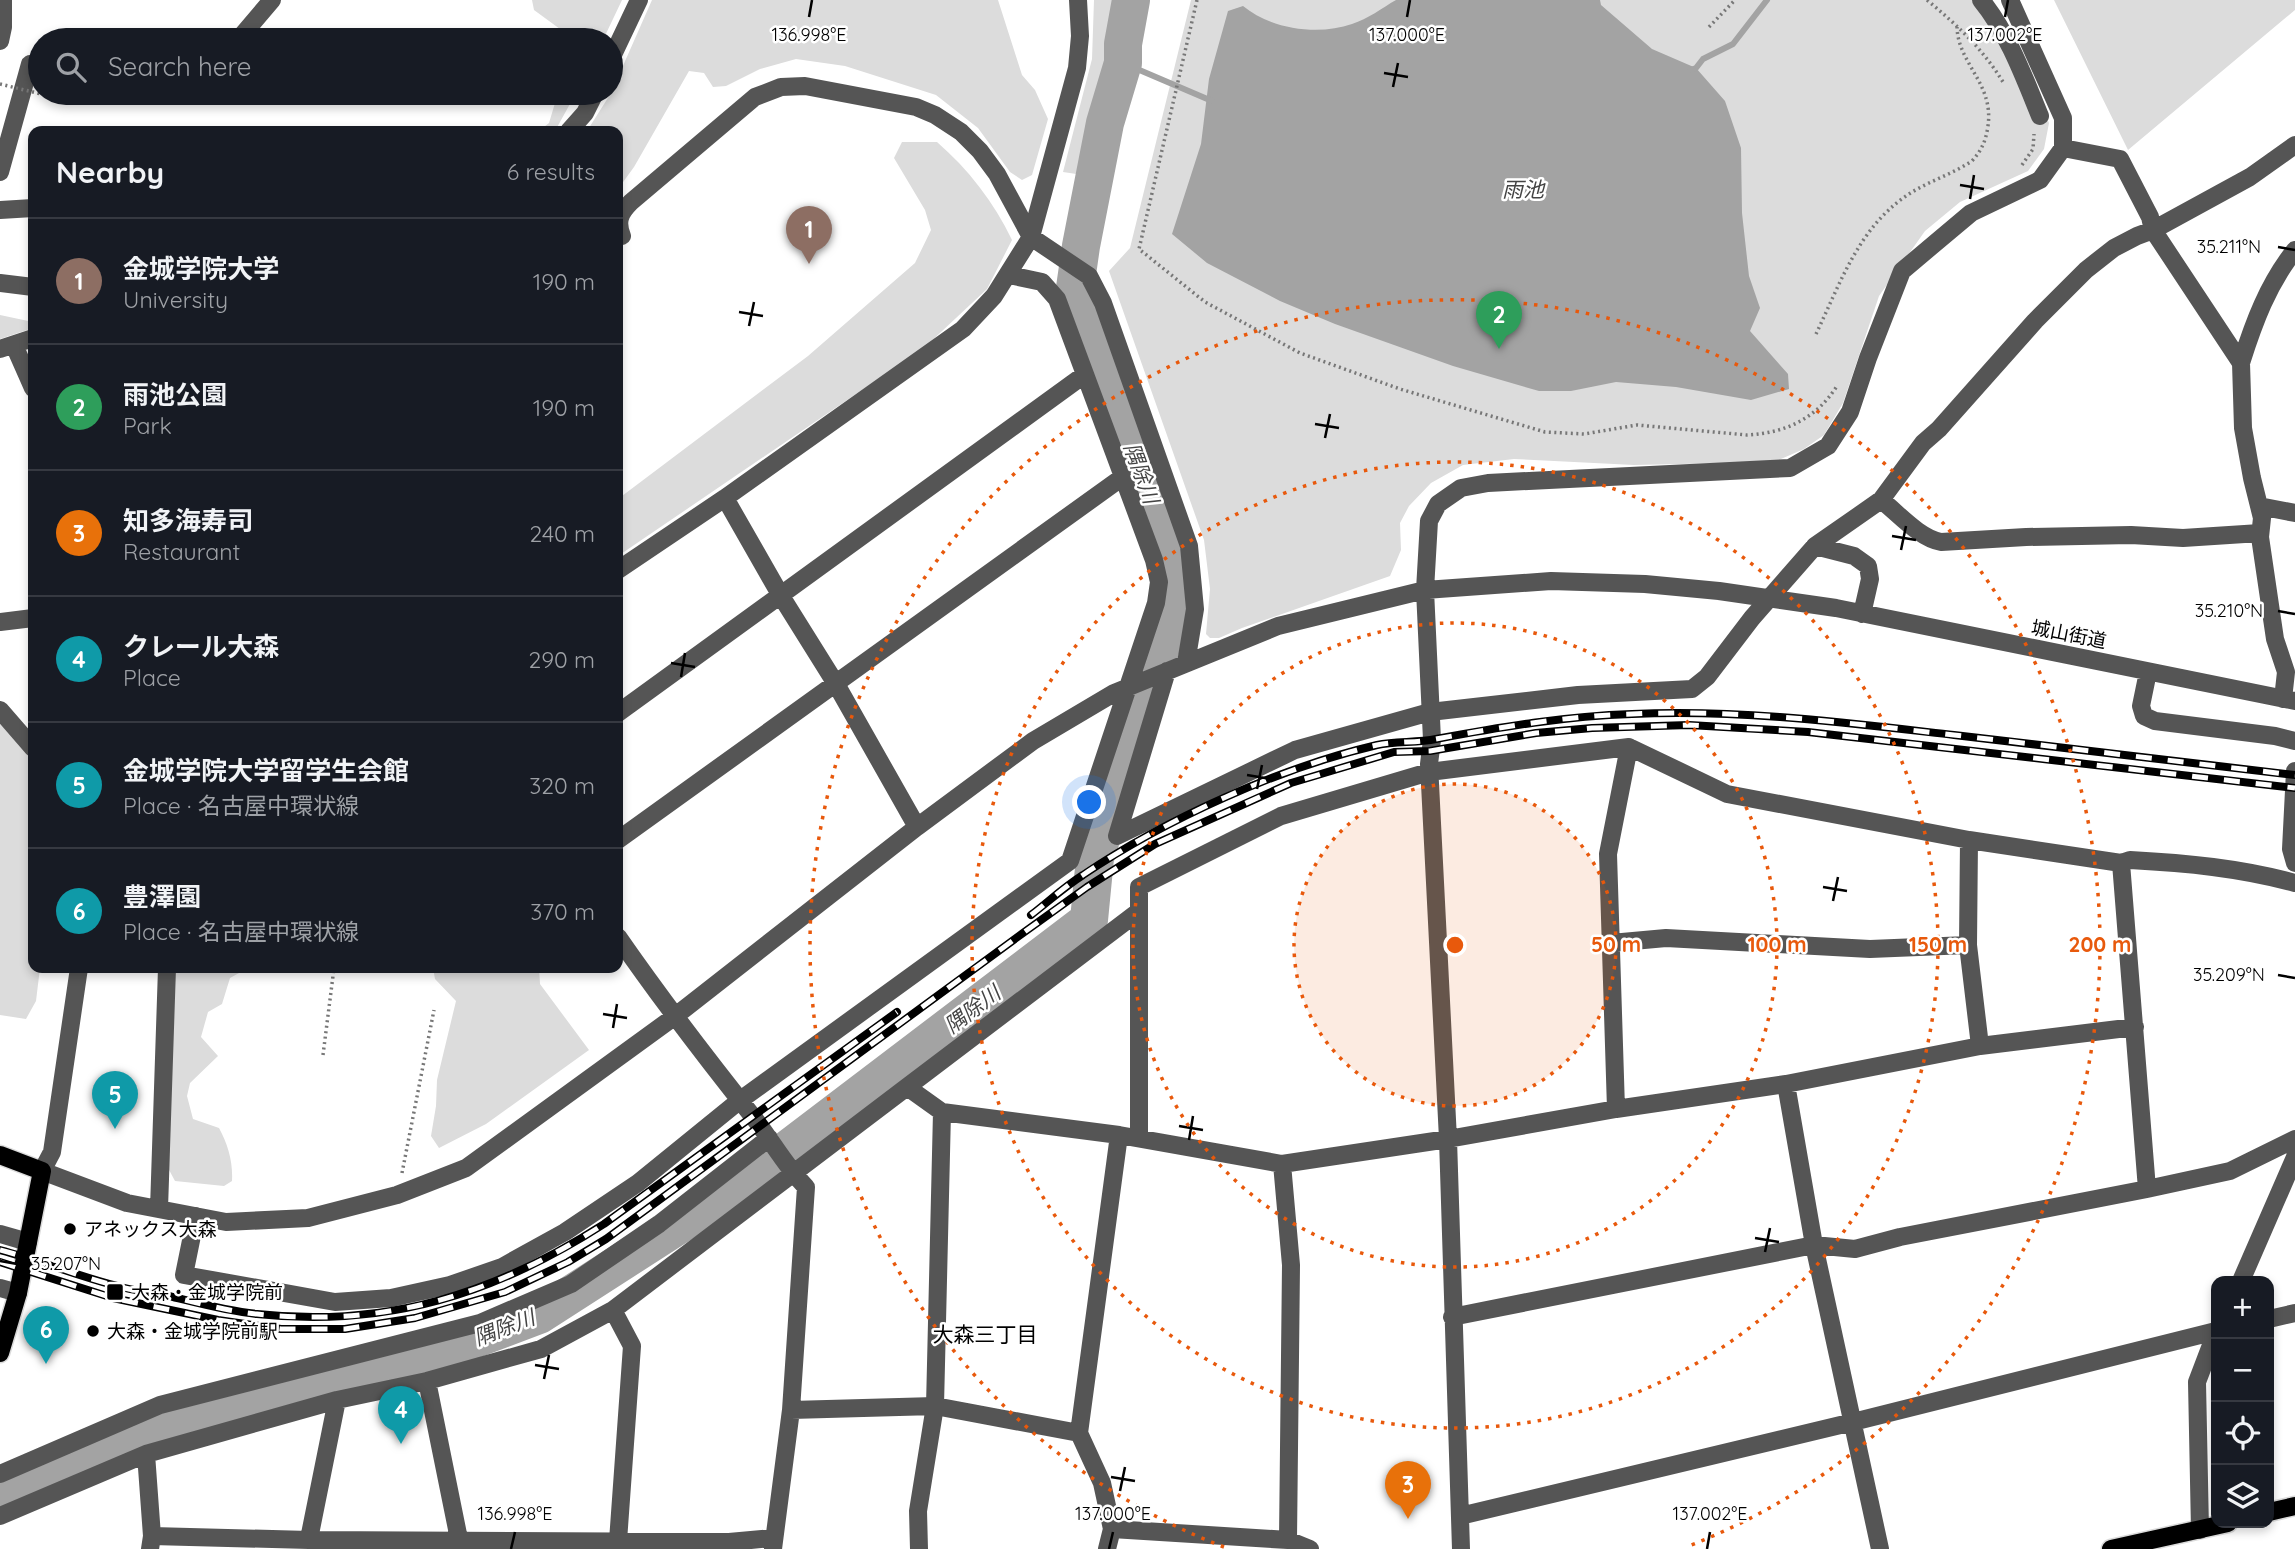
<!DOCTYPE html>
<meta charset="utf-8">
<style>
:root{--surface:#171b24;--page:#242831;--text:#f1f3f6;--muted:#9ea1a6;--line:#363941;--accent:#2563eb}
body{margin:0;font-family:Quicksand,"Noto Sans JP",sans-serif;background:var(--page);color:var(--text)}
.controls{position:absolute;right:21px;bottom:21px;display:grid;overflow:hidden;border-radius:14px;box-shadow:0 4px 10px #0003}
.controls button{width:63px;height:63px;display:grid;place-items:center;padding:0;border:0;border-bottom:2px solid var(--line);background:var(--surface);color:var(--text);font:35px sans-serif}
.you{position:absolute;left:1090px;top:803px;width:24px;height:24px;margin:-18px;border:5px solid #fff;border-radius:50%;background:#1a73e8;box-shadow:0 0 0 10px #1a73e833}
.badge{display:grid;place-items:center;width:46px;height:46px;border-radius:50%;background:var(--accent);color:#fff;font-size:23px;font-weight:700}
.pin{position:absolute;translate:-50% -58px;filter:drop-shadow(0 2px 4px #0008)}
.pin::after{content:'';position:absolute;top:37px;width:24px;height:21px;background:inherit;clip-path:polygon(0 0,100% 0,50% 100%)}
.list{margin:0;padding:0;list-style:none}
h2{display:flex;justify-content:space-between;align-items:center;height:91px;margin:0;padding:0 28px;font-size:30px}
h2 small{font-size:23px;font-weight:400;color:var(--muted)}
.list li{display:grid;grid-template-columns:46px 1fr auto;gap:21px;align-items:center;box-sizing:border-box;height:126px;padding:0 28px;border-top:2px solid var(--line)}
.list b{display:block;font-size:26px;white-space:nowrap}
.list p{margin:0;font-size:23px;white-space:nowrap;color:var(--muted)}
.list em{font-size:23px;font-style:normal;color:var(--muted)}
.icon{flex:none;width:38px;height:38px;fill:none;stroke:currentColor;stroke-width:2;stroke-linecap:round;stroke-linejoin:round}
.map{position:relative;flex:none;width:2295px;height:1549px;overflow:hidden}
.search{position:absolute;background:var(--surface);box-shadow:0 4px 10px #0003;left:28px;top:28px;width:595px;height:77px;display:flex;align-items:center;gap:18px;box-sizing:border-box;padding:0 24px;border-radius:38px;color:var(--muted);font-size:26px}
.panel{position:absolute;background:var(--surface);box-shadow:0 4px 10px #0003;left:28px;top:126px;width:595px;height:847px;border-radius:14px}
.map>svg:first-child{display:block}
.green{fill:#dcdcdc}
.water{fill:#a3a3a3}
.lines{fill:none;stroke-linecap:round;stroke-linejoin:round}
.stream{stroke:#a3a3a3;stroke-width:6}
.river{stroke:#a3a3a3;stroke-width:38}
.major-casing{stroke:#dbdbdb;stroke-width:21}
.path{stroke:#777;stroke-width:3.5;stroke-dasharray:2 3.5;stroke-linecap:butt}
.minor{stroke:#555;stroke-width:18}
.major{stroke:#000;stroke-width:18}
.rail-casing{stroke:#000;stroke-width:8}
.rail{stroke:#fff;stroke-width:5;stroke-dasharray:16;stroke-linecap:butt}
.path-bridge{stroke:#777;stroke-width:3.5;stroke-dasharray:2 3.5;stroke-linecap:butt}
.ticks{fill:none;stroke:#000;stroke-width:2.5}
.ring{fill:none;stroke:#e8590c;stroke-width:3.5;stroke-dasharray:3.5 7}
.poi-dot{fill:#000;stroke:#fff;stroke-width:2.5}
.labels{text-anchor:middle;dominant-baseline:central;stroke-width:5;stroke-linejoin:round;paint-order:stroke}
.street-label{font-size:19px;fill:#000;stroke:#fff}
.poi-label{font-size:19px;fill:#000;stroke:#fff;text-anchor:start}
.water-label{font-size:21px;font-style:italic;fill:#444;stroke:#fff}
.neighbourhood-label{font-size:21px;fill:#000;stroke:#fff}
.ticks-label{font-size:18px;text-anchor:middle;fill:#000;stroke:#fff;stroke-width:5;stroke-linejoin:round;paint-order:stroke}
.centre{fill:#e8590c;stroke:#fff;stroke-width:3.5}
.ring-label{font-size:21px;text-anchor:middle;font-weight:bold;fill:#e8590c;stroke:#fff;stroke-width:5;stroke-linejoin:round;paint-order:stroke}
</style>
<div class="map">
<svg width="2295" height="1549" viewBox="0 0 2295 1549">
<rect width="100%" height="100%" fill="#fff"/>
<path class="green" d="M532,0H622L603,40H575L534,10Z
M652,0H998L1022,75L1035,90L1048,119L1032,175L1022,180L1010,172L978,128L936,95L845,66L796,59L760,69L726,86L713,87L704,73L689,71L634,167L618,189V131H587L611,93Z
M1094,0H1120L1117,66L1083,175L1063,172L1092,59Z
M1191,0H1992L2049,123L2044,149L2028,171L1960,202L1925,231L1879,296L1843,403L1824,435L1804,449L1774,462L1634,465L1514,459L1463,465L1431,483L1409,506L1400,523L1401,550L1390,576L1242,628L1219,638H1210L1206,634L1210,589L1204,540L1109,271L1130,248Z
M2054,0H2295V10L2128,150Z
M558,93H576L555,131H539L549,123Z
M902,142H937C968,169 994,202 1012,240L987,289L925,347L618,556V499L808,356L915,263L931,230L925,210L894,158Z
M0,315L33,322V328L0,339Z
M0,712L33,759V968H40L36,1001L26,1019L0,1015Z
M174,968H248L230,978L222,1004L208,1012L201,1037L218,1056L190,1083L187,1096L193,1119L219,1128C228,1145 233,1161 232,1181L224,1186L175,1181L168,1168Z
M433,968H539L540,984L589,1050L486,1124L439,1148L431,1136L436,1106L437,1080L456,1001L435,979Z"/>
<path class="water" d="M1396,0H1600L1601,5L1652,49L1696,68L1725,101L1741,148L1742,213L1749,276L1760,308L1750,331L1788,374L1789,389L1751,400L1676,387L1616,382L1571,391H1539L1453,366L1335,324L1280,301L1207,263L1172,234L1201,144L1209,79L1228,11L1243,6C1271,29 1318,36 1352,24C1368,19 1382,8 1396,0Z"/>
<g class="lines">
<path class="stream" d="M1123,63L1212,101
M1691,70L1696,68L1703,59L1733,44L1767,0"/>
<path class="river" d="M0,1495L177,1422L239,1411L392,1370L539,1315L738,1187L1089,920L1095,858L1165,635L1170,585L1158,519L1128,442L1083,317L1075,288L1081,246L1105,123L1123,63V44L1131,0"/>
<defs>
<path id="major" d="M0,1155L42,1171L18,1293L0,1353
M2269,1512L2295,1506
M2111,1549L2228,1523"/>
</defs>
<use href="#major" class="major-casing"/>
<path class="path" d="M1197,0L1139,249L1205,302L1300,353L1400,389L1545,432L1584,434L1637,425L1747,435C1785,433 1816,419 1837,386
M1927,0C1957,25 1983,49 2003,82
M1709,27L1735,0
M2022,165L2033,149L2034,134
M1816,334C1840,284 1858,229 1906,196C1926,182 1951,175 1972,161C1982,150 1986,140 1988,126C1994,83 1958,64 1957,27
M323,1055L334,968
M402,1173L434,1010"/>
<path class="minor" d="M1981,0C2008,33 2024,77 2040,116
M238,40L272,0
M0,41L3,27V0
M611,59L639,0
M569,131L585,113L595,93
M2063,148L2120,159L2150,217L2153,230L2241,363L2243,428L2252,478L2262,518L2260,537L2275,639L2286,672L2283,699
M0,172L30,64
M0,210L33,208
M622,236C616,221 620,213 631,202L755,97L781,87L805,86L916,107L935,115L961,132L980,151L997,174L1031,237L1089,276L1103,303L1189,546L1195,609L1186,663
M0,283L33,287
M14,345L33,388
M0,349L33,338
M2241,363C2254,322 2268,284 2295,250
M725,498L781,596L836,684L917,827
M1881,500C1898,513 1919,538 1941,542L2026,537L2131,535L2183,538L2260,533
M2259,506L2295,513
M1815,546L1854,556L1868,566L1870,579L1862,614
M618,570L725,498L963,329L994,296L1031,237L1077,68L1080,36L1078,0
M0,622L33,618
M1167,671L1117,836L1295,750L1430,712L1578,695L1692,689L1707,677L1752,618L1815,546L1881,500L1923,443L1939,429L2035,321L2086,270L2114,248L2137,236L2153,230L2250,177L2295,145
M2148,672L2141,706L2144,716L2155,721L2275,736L2295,741
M0,710L33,748
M618,713L1084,375
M2295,771L2291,849L2295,863
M618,840L1124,476
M1969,840L1968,945L1980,1046
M2121,863L2130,860C2186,863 2240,868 2295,883
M618,937C661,999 707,1059 754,1118C772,1141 786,1167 806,1187L791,1410L773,1549
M1611,943L1666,938L1870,949L1968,945
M79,968L52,1152L42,1171L127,1203L226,1222L308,1218L397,1195L466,1168L674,1017L917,827L1033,741L1114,693L1278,626L1425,590L1551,581L1645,584L1719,591L1836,608L2295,701
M1786,1084L1814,1245L1880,1549
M907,1087L1138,912
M1616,1109L1608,854L1629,747
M1139,1138V887L1281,816L1429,772L1629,747L1727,794L1969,840L2121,863L2147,1189
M1282,1164L1291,1265L1288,1540
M159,1209L167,968
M196,1216L184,1275L335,1302L391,1298L450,1285L502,1267L565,1232L638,1183L739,1101L1070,861L1156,603L1159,582L1154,560L1057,299L1042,282L1009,275
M0,1234L28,1242
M2241,1281L2295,1157
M0,1288L18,1293
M613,1310L632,1346L618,1541
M1452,1317L1814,1245L1855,1249L1900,1237L2147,1189L2230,1171L2295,1139
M2269,1319L2295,1313
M427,1381L461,1549
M791,1410L935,1406L1079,1433
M146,1454L152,1536L150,1549
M0,1474L160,1405L480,1323L571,1284L659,1224L769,1138
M0,1516L146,1454L337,1400L427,1381L541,1349L613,1310L907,1087L942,1112L1119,1135L1282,1164L1448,1139L1616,1109L1786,1084L1980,1046L2135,1027
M1460,1516L1853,1422L2216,1331
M1112,1529L1288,1540L1310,1549
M2200,1530L2197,1382L2216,1332
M152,1536L309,1540L729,1542L773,1538
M307,1549L337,1400
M919,1549L918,1511L935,1406L942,1112
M1107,1549L1112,1529L1102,1483L1079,1433L1119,1135
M1461,1549L1448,1139L1429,764L1432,740L1425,590L1429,521L1438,504L1461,488L1488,483L1790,468L1828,446L1850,412L1868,358L1902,271L1971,213L2040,180L2063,148V118L2010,0"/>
<use href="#major" class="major"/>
<defs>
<path id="rail" d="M1031,915C1048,902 1064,887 1083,875C1166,819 1279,768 1377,745C1396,741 1417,743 1436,739C1501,727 1566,716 1632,714C1740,709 1848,723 1954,735C2068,748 2181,762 2295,775
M0,1250C39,1260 77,1276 117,1286C134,1291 151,1292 169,1296C198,1303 227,1311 257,1314C387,1328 495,1294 604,1224L897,1012
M0,1262L113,1298L218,1320L281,1329H345L415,1318L505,1292L568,1262L606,1239L1023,933L1087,887L1155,844L1291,783L1394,752L1430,751L1536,733L1592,728L1689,725L1808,732L2295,788"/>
</defs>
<use href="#rail" class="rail-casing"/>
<use href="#rail" class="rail"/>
<path class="path-bridge" d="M0,84L41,94"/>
</g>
<path class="ticks" d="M809,17L812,0M1407,17L1410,0M2005,17L2008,0M1384,73L1408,77M1393,87L1398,63M1960,185L1984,189M1970,199L1974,175M2278,247L2295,250M739,312L763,316M749,326L754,302M1315,424L1339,428M1325,438L1330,414M1892,536L1916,540M1901,550L1906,526M2278,611L2295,614M671,663L695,667M681,677L685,653M1247,775L1271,779M1257,789L1262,765M1823,887L1847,891M1833,901L1838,877M2278,975L2295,978M603,1014L627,1018M613,1028L617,1004M1179,1126L1203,1130M1189,1140L1193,1116M1755,1238L1779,1242M1765,1252L1770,1228M0,1261L17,1264M535,1365L559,1369M544,1379L549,1355M1111,1477L1135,1481M1120,1491L1125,1467M511,1549L515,1532M1109,1549L1113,1532M1707,1549L1710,1532"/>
<circle cx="1455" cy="945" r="161" fill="#e8590c" fill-opacity=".12"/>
<g class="ring">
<circle cx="1455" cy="945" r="161"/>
<circle cx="1455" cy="945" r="322"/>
<circle cx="1455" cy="945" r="483"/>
<path d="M1224 1547A645 645 0 1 1 1686 1547"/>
</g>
<g class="poi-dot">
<circle cx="70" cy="1229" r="7"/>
<rect x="106" y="1283" width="18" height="18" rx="3.5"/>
<circle cx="93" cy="1331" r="7"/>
</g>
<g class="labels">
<g class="street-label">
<text transform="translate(2069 634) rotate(11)">城山街道</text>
</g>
<g class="poi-label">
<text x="84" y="1229">アネックス大森</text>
<text x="131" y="1292">大森・金城学院前</text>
<text x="107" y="1331">大森・金城学院前駅</text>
</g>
<g class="water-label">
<text x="1523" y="189">雨池</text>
<text transform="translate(1142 473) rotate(70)">隅除川</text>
<text transform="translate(972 1009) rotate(-37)">隅除川</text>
<text transform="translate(504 1327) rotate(-21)">隅除川</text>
</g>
<g class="neighbourhood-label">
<text x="985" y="1334">大森三丁目</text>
</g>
</g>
<g class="ticks-label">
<text x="809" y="41">136.998°E</text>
<text x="1407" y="41">137.000°E</text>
<text x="2005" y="41">137.002°E</text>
<text x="2229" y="253">35.211°N</text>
<text x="2229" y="617">35.210°N</text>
<text x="2229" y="981">35.209°N</text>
<text x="66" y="1270">35.207°N</text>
<text x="515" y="1520">136.998°E</text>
<text x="1113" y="1520">137.000°E</text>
<text x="1710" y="1520">137.002°E</text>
</g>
<circle cx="1455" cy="945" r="10" class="centre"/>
<g class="ring-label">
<text x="1616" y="952">50 m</text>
<text x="1777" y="952">100 m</text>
<text x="1938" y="952">150 m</text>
<text x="2100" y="952">200 m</text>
</g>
</svg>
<div class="controls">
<button>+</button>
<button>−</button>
<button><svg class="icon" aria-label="locate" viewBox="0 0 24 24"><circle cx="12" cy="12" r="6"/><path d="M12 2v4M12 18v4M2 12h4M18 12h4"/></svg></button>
<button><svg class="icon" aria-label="layers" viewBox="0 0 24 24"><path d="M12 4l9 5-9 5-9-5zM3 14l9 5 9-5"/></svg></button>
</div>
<div class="you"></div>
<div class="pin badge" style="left:809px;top:264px;background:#8d6e63">1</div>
<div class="pin badge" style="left:1499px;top:349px;background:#2e9e5b">2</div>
<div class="pin badge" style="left:1408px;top:1519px;background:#e8710a">3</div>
<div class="pin badge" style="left:401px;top:1444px;background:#0f9aa8">4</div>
<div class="pin badge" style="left:115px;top:1129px;background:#0f9aa8">5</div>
<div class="pin badge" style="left:46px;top:1364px;background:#0f9aa8">6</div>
<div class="search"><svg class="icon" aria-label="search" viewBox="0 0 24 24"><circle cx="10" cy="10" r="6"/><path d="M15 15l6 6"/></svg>Search here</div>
<section class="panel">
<h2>Nearby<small>6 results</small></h2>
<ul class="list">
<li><span class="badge" style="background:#8d6e63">1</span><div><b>金城学院大学</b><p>University</p></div><em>190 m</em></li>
<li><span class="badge" style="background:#2e9e5b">2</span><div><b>雨池公園</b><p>Park</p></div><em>190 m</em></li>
<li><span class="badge" style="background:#e8710a">3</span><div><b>知多海寿司</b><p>Restaurant</p></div><em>240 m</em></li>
<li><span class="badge" style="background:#0f9aa8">4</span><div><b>クレール大森</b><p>Place</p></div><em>290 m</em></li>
<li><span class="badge" style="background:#0f9aa8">5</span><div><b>金城学院大学留学生会館</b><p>Place · 名古屋中環状線</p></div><em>320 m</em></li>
<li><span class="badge" style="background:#0f9aa8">6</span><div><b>豊澤園</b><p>Place · 名古屋中環状線</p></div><em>370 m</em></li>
</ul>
</section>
</div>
